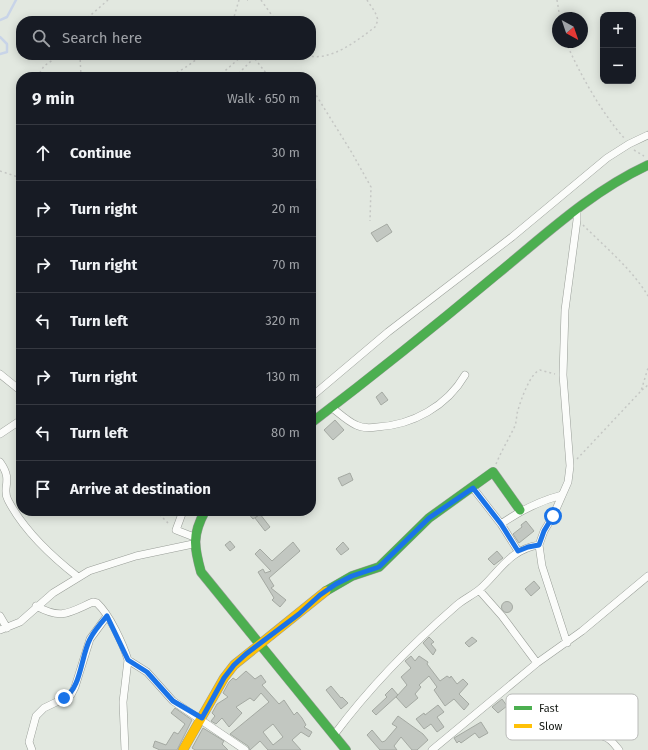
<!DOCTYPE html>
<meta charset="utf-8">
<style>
:root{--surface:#171b24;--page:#20242c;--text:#f1f3f6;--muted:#9ea1a6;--line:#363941}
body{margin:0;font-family:"Fira Sans",sans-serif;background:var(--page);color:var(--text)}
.controls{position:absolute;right:12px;top:12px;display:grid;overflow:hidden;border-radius:8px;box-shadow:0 2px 10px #0003}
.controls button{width:36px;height:36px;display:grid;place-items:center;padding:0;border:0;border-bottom:1px solid var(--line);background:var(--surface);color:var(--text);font:20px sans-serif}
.compass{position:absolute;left:552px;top:12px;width:36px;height:36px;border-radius:50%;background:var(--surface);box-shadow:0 2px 10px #0003;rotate:140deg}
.stop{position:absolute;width:12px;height:12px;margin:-9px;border:3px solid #1a73e8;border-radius:50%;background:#fff}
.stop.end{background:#1a73e8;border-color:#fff;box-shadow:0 1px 4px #0008}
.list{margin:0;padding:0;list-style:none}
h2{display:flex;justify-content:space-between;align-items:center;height:52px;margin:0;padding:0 16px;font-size:17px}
h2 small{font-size:13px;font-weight:400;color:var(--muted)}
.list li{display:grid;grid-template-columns:26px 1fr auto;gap:12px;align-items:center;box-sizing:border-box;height:56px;padding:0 16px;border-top:1px solid var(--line)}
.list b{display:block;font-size:15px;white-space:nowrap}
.list em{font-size:13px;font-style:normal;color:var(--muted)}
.icon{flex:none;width:22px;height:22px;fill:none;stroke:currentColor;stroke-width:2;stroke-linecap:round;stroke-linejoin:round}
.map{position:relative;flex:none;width:648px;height:750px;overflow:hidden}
.search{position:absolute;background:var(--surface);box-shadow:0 2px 10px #0003;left:16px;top:16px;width:300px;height:44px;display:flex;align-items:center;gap:10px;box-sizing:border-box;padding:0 14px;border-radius:16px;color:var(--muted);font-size:15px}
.panel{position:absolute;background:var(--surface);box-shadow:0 2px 10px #0003;left:16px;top:72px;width:300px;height:444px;border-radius:16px}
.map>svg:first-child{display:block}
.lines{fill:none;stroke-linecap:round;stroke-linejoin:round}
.stream{stroke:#c8d4e8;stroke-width:2.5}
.building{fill:#c2c7c1;stroke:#a4a9a2;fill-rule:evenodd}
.street-casing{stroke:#989d97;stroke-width:8}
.fast-casing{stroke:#989d97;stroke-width:10}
.slow-casing{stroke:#989d97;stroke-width:10}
.path{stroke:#c5c7c4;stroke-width:1.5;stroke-dasharray:2 3;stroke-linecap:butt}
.street{stroke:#fbfcfa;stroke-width:7}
.fast{stroke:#4caf50;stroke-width:9}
.slow{stroke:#ffc107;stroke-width:9}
.route{stroke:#1a73e8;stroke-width:5}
.key{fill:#fff;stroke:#b9bab8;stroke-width:1}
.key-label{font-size:11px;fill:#151914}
</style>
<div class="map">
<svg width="648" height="750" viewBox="0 0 648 750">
<rect width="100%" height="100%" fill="#e2e8e0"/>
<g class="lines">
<path class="stream" d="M0,20L7,17L16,0
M0,37L7,44V52L0,54"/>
</g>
<path class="building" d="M387,224L392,232L377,242L371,233Z
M382,392L388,400L381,405L376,397Z
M335,420L344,430L333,440L324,430Z
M350,473L353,480L342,486L338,478Z
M246,511H256L259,515L253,519Z
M260,514L270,527L265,531L255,518Z
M526,521L534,531L519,543L513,534L522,527L521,525Z
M230,541L235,547L230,551L225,545Z
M293,542L300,551L269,578L274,586L271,588L286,600L280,607L272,600L274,598L258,572L263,569L265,573L271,571L255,554L260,549L272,561Z
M343,542L349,549L341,555L336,549Z
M497,551L503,558L494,565L488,559Z
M534,581L540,588L531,596L525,589Z
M501.5 607a5.5 5.5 0 1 1 11 0a5.5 5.5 0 1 1-11 0Z
M429,637L434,642L431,644L436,650L433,655L423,643Z
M472,637L477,641L469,647L465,643Z
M411,656L415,661L419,656L428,662L427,664L440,681L447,676L450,678L451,676L457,684L463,679L468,684L459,694L469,704L464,710L454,699L445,706L434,690L437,687L429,676L419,685L421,687L415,694L418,698L406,708L396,697L407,685L401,677L411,668L405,661Z
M246,671L255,679L261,675L266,682L262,685L279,704L284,700L294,715L297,712L302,718L306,725L304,727L312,732L309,737L301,732L292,740L301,750H268L260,741L250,750L248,746L230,734L269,702L261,693L254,701L250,698L236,707L242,713L229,727L222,718L216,724L211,721L215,716L212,713L217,704L228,697L223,693L229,682L233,678L236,680ZM273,724L283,737L273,745L263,732Z
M331,686L341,698L342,697L348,703L341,709L326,690Z
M392,688L398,695L376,715L372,711L387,697L385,695Z
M502,699L507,706L498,713L492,707Z
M438,705L444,712L437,717L444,727L437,732L431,724L424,729L416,719L424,713L425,715Z
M175,708L192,720L177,750H160L153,747L155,741L166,745L174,732L178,734L185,724L171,713Z
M398,716L423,734L428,740L417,750H412L401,737L394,746L397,750H380L367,735L372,730L382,742L385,741L397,727L392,724Z
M481,722L488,733L479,738L475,733L461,743L459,741L457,743L454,738Z
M203,728L224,741L222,744L228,750H195L192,748Z"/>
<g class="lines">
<defs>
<path id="street" d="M0,374L21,391
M311,397L388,332L512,237L607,158L629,144L648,135
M331,407C339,413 347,421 356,425C362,428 371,428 377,427C413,425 447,406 465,375
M0,434L21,420
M0,462C14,481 1,488 8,500C24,531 51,556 78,577
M473,488L501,524L518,551
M183,511L176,530L194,537
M501,524C521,510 539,501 562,495
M479,590L502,616L537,663
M36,606C62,620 68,613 93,602L97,603C110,615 123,644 128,660L147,672L173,701L245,750
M0,616L7,628
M0,630L20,622L53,593L89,571L136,556L193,544
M567,643L542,566L539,545L544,531L553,516L568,482L570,466L563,375L565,310L577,220V209
M592,714C585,731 592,731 605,737C611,739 615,745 619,750
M334,735C369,688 412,644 457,605C464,599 473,595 480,589C499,572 510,549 539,545
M32,750L29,742L36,716L44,708L71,695L75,687L90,639L107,616
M125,750L123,702L128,660
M432,750L537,663L582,631L648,576"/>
<path id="fast" d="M311,423C374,375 435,326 496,275C545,235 590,192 648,165
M205,511C192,535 194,547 201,572L346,750
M326,591L352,576L379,567L429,518L493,472L520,510"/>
<path id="slow" d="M183,750L224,678L234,665L326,591"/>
</defs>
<use href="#street" class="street-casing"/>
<use href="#fast" class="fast-casing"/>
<use href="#slow" class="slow-casing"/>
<path class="path" d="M247,0H248
M261,0L276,21
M557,0L560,18
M84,21L108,0
M235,21L234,17L239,0
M566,42C579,73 603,115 625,139
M80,55L81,77
M252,55L269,77
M307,55C329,63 358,40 375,27L378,20L375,12L367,0
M268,75L275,77
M37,77L44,66L60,55
M159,77V75C175,78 190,64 202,55
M218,77L243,55
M235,77L254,58
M311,87L352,153L371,187L370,221
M21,107L18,117L21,140
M634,150L644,156
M0,171L21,178
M311,179L316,190
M583,225C605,247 632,269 648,296
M642,390L648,385
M577,459L641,391L648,368
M496,464C501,452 508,440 514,428C517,422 516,416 518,410C521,400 530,373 540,370L555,374
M156,511L170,525"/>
<use href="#street" class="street"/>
<use href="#fast" class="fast"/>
<use href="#slow" class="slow"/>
</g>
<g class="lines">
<path class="route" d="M64,698C81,689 81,656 90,639C94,631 101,623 107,616L128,660L147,672L173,701L202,718L224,678L234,665L246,654L299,614L320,595L336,584L352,576L379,567L429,518L473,488L501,524L518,551L528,547L539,545L544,531L553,516"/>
</g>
<rect x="506" y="694" width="132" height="46" rx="6" class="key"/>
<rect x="514" y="706" width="18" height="4" fill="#4caf50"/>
<rect x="514" y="724" width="18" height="4" fill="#ffc107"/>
<g class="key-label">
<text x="539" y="712">Fast</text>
<text x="539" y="730">Slow</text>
</g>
</svg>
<div class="controls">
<button>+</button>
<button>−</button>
</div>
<svg class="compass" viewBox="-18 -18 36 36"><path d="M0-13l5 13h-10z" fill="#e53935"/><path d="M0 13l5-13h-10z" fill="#9ea1a6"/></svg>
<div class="stop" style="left:553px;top:516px"></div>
<div class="stop end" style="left:64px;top:698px"></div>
<div class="search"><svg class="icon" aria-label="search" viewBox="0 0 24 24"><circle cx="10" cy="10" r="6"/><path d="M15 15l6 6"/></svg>Search here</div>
<section class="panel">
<h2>9 min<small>Walk · 650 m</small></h2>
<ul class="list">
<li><svg class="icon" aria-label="ahead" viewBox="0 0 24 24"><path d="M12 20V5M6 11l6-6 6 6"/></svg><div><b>Continue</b></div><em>30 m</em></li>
<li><svg class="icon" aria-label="right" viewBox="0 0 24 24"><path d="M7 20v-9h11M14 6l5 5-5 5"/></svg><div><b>Turn right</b></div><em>20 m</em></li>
<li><svg class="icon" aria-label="right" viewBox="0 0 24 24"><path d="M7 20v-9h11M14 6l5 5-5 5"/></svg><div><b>Turn right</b></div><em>70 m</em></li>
<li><svg class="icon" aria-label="left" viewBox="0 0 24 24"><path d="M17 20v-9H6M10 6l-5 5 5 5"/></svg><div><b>Turn left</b></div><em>320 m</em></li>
<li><svg class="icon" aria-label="right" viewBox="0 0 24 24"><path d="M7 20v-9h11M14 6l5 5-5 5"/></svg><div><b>Turn right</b></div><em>130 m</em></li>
<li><svg class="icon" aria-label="left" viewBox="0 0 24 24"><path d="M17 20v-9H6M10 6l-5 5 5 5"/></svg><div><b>Turn left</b></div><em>80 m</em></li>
<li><svg class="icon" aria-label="arrive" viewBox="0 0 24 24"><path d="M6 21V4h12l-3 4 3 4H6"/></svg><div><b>Arrive at destination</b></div></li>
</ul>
</section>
</div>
